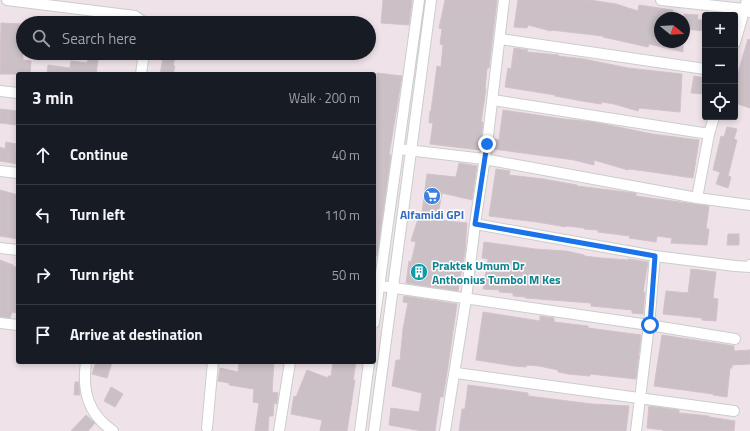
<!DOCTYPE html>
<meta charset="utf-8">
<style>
:root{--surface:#171b24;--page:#242831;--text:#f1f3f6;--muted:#9ea1a6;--line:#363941}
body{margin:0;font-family:"Titillium Web",sans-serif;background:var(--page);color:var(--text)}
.controls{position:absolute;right:12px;top:12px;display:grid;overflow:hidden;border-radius:4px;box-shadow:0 2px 6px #0003}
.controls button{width:36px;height:36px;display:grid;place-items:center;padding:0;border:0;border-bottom:1px solid var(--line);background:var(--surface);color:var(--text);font:20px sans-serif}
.compass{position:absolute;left:654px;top:12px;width:36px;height:36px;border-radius:50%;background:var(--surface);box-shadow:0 2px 6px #0003;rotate:108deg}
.stop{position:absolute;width:12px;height:12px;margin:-9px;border:3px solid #1a73e8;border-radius:50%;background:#fff}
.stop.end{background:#1a73e8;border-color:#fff;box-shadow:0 1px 4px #0008}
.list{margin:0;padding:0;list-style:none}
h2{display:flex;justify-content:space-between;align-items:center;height:52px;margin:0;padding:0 16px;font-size:17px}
h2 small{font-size:13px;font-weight:400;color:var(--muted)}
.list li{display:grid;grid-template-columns:26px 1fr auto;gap:12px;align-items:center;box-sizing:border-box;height:60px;padding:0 16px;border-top:1px solid var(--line)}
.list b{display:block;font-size:15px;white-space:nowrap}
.list em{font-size:13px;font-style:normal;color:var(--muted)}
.icon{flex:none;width:22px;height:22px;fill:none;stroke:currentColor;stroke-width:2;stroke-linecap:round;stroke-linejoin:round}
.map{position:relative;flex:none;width:750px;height:431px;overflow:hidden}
.search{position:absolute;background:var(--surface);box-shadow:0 2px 6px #0003;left:16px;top:16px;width:360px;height:44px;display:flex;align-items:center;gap:10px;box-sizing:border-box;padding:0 14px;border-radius:22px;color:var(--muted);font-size:15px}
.panel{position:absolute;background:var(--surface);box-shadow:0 2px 6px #0003;left:16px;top:72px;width:360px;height:292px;border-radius:4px}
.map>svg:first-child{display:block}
.building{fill:#cac0c6;stroke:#d4c1cc}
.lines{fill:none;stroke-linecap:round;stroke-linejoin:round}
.street-casing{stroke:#c7cfca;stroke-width:12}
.street{stroke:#fff;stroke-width:10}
.route{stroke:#1a73e8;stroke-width:5}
.labels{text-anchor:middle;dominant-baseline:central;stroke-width:3;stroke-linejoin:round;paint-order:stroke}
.shop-label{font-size:12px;font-weight:bold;fill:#366cbe;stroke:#fff}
.culture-label{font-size:12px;font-weight:bold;fill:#0d838f;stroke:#fff;text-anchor:start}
</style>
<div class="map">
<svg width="750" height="431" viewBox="0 0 750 431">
<rect width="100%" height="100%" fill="#efe3e9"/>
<path class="building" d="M383,0H412L409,25L381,23Z
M445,0H497L489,68H487L485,89H486L481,122H483L480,150L430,144L433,123H429L430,111H431L437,66L441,67L443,45L440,44L442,29L439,28Z
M518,0H590L616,4L638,11L639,5L673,10L672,18H660V42H683V52L649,44L648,47L603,37V36L551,30V31L528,25L527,28L514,27Z
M684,14L698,15L697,19L705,21V31L684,29Z
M1,23L23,24V60L31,61L30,74H0Z
M748,39L750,40V108L735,103V83Z
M514,48L528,50L527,52L559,55L558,56L584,59L628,68L682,74L680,112L639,108L638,111L614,104L602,102L601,104L582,101L555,96V95L505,87L508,68L511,69Z
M89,53H99L96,74H47L48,65L70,68L71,61L87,63Z
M164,53H176L173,66H175L173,74H160Z
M377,73L402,76L389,155H391L388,176L377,256H374V140L377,121H374V93H375Z
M694,76L705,78V94L691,93Z
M0,109L18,111V125L0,123Z
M503,110L564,119L594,122L652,134L699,140L693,178L645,171L628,169V170L594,160V165L574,160L493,149L494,139L499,140Z
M727,127L737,129L734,139L737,140L728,176L731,177L728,188L716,184L720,172L713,170L721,136L724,137Z
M6,142L16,144L15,150H18V164L0,161V147L5,149Z
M459,163L477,166L472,200L442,193L437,220L467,223L465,252L458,291L406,283L409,261L411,262L416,242L411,241L418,219L421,220L427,174L456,177Z
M496,169L510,171L509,175L543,179L577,185V186L626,192L636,193V196L709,206L706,229H709L707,245L671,243L672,238L657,236L656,242L629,238L630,236L598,232V230L584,229V228L566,226V227L537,222L489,216Z
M0,190L18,195V239L0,236Z
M728,234H739V245H727Z
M484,242L535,249L566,251L584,255V256L601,258L628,260V259L648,262L643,292H645L643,314L632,313V310L591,306V303L525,298L526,297L513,296V293L499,292L500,290L483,289L488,259L482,258Z
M0,260L13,265V266L18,268V313L12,312L10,318L0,317Z
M691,269L716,272L713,298L718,299L716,321L702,320V318L663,314L666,291L688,293Z
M404,296L457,304L446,379L443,397H440L435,431H422L389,425L391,408L419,412L422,393L392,386L396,360H400L403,329L408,303L403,302Z
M483,312L540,321V316L554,318V322L588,326V328L641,335L636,379L590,374V376L568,374L558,372V370L539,366L527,365L526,367L514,366L476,360Z
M662,335L734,346V351L750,350V364L732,365V368H730L727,397L713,395V394L654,386Z
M96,362H112L107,378L92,374Z
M239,362H274L272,392L278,393V395L277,404L274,403L273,416H269L268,431H255L259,403L253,402L254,389L229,385V383L218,381L220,368L238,372Z
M333,362H356L353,380H355L347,431H320L322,420L291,414L293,401L294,396L296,397L307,370L328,378V376H331Z
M75,382H79L80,395H74Z
M468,385L528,393V396L592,404L629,406L626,431H459L462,409H465Z
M111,387L123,394L115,407L104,401Z
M649,406L679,410V413L709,416V417L735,421L734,431H663V430L647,428Z
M86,415L95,423L88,431H71Z"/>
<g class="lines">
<defs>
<path id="street" d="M7,0L135,16L145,23
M661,0L744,9L750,12
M500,39L705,69
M735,43L747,0
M141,74L144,53
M0,91L18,93
M493,100L709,134L714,117
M399,149L484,159L697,198L750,205
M0,171L18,173
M697,198L709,134
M475,224L655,256L735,266L750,267V265
M0,248L18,250
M374,285L649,325L735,339
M0,323L18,325
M374,323L419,0
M86,362C82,391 88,414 113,431
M456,373L734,411
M207,428L213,362
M279,431L290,362
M360,431L369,362
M374,431C392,287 413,144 431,0
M445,431L466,299L475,224L487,144L504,0
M636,431L649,325L655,256"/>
</defs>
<use href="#street" class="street-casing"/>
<use href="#street" class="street"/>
</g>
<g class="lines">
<path class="route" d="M487,144L475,224L655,256L650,325"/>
</g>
<defs>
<symbol id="supermarket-disc" viewBox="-11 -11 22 22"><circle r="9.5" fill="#3f7fe0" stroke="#fff"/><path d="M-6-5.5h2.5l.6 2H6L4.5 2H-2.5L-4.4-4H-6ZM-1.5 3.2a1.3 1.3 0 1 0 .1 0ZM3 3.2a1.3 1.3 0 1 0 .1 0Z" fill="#fff"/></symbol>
<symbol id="building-disc" viewBox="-11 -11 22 22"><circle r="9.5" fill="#0f9aa8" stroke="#fff"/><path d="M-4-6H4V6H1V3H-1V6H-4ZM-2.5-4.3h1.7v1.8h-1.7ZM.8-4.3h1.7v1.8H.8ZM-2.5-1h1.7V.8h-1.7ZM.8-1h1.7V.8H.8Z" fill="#fff"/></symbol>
</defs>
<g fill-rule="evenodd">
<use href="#supermarket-disc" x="422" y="186" width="20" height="20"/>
<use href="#building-disc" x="409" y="262" width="20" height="20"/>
</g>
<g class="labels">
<g class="shop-label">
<text x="432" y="214">Alfamidi GPI</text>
</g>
<g class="culture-label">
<text x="432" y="265">Praktek Umum Dr<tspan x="432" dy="14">Anthonius Tumbol M Kes</tspan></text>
</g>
</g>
</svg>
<div class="controls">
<button>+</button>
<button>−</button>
<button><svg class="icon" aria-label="locate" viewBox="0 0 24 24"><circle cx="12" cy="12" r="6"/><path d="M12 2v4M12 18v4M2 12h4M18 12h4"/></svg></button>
</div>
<svg class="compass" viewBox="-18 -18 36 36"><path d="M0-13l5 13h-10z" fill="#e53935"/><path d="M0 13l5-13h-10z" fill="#9ea1a6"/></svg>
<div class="stop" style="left:650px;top:325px"></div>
<div class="stop end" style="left:487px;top:144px"></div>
<div class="search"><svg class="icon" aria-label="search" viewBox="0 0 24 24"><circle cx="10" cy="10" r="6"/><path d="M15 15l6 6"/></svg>Search here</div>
<section class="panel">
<h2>3 min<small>Walk · 200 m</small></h2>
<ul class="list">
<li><svg class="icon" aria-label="ahead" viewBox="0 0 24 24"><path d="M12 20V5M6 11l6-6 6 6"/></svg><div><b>Continue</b></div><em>40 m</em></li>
<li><svg class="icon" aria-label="left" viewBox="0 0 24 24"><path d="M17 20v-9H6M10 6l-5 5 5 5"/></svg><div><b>Turn left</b></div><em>110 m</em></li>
<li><svg class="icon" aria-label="right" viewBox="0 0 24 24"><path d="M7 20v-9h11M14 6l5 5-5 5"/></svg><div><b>Turn right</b></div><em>50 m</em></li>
<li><svg class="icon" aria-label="arrive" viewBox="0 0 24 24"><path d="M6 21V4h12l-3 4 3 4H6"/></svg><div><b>Arrive at destination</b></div></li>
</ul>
</section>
</div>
